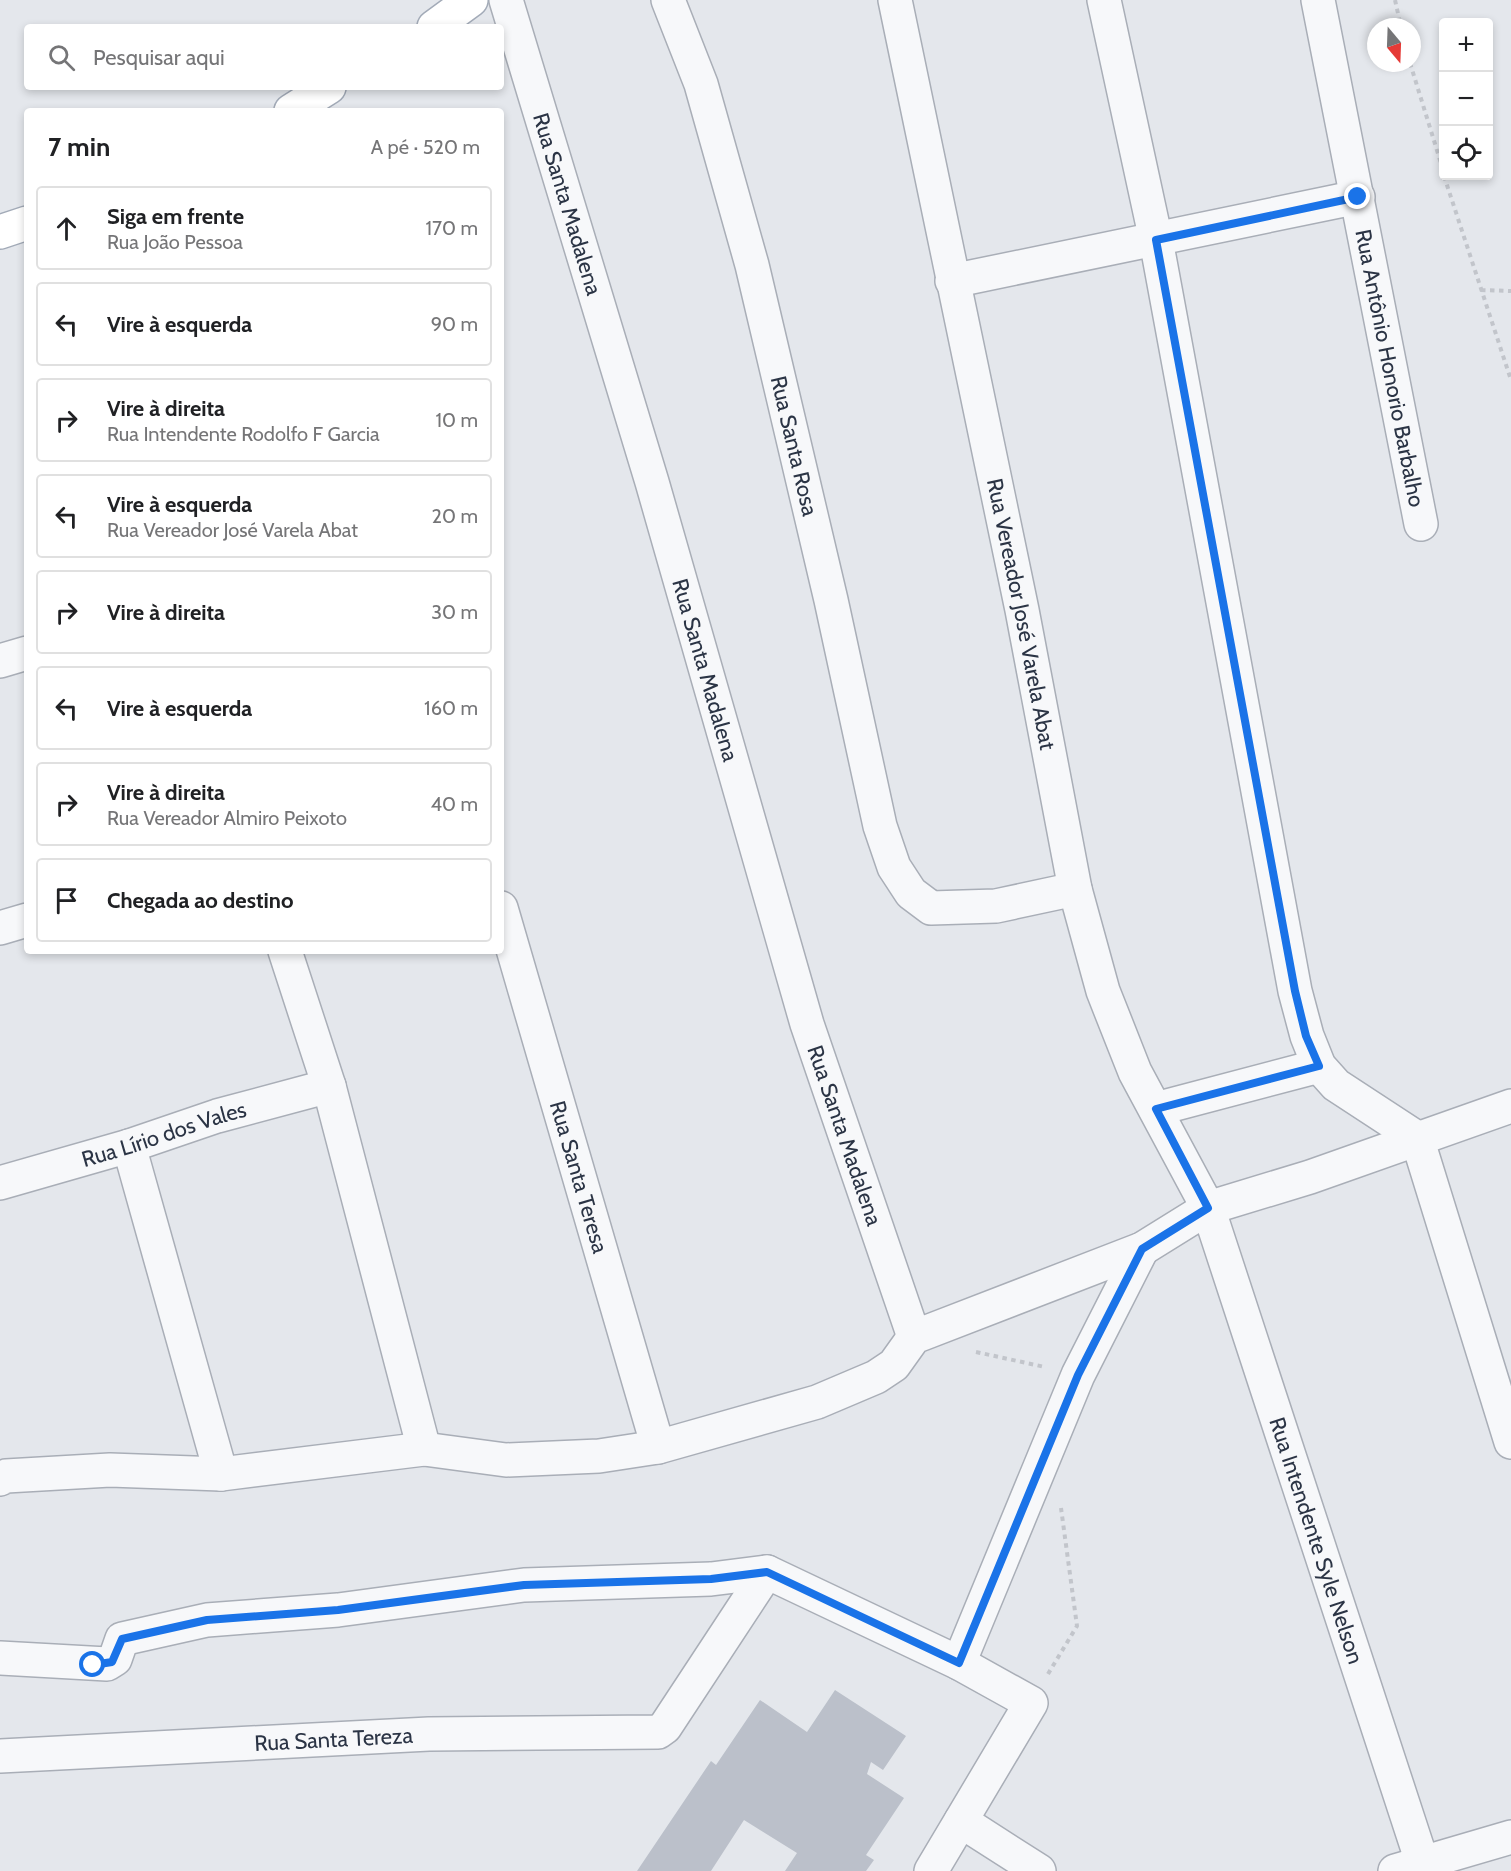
<!DOCTYPE html>
<html lang="pt">
<meta charset="utf-8">
<style>
:root{--surface:#fff;--page:#f6f6f6;--text:#202124;--muted:#757577;--line:#e0e0e0}
body{margin:0;font-family:Cabin,sans-serif;background:var(--page);color:var(--text)}
.controls{position:absolute;right:18px;top:18px;display:grid;overflow:hidden;border-radius:6px;box-shadow:0 3px 9px #0003}
.controls button{width:54px;height:54px;display:grid;place-items:center;padding:0;border:0;border-bottom:2px solid var(--line);background:var(--surface);color:var(--text);font:30px sans-serif}
.compass{position:absolute;left:1367px;top:18px;width:54px;height:54px;border-radius:50%;background:var(--surface);box-shadow:0 3px 9px #0003;rotate:161deg}
.stop{position:absolute;width:18px;height:18px;margin:-14px;border:4px solid #1a73e8;border-radius:50%;background:#fff}
.stop.end{background:#1a73e8;border-color:#fff;box-shadow:0 2px 6px #0008}
.list{margin:0;padding:0;list-style:none}
h2{display:flex;justify-content:space-between;align-items:center;height:78px;margin:0;padding:0 24px;font-size:26px}
h2 small{font-size:20px;font-weight:400;color:var(--muted)}
.list li{display:grid;grid-template-columns:39px 1fr auto;gap:18px;align-items:center;box-sizing:border-box;height:84px;margin:0 12px 12px;padding:0 12px;border:2px solid var(--line);border-radius:6px}
.list b{display:block;font-size:22px;white-space:nowrap}
.list p{margin:0;font-size:20px;white-space:nowrap;color:var(--muted)}
.list em{font-size:20px;font-style:normal;color:var(--muted)}
.icon{flex:none;width:33px;height:33px;fill:none;stroke:currentColor;stroke-width:2;stroke-linecap:round;stroke-linejoin:round}
.map{position:relative;flex:none;width:1511px;height:1871px;overflow:hidden}
.search{position:absolute;background:var(--surface);box-shadow:0 3px 9px #0003;left:24px;top:24px;width:480px;height:66px;display:flex;align-items:center;gap:15px;box-sizing:border-box;padding:0 21px;border-radius:6px;color:var(--muted);font-size:22px}
.panel{position:absolute;background:var(--surface);box-shadow:0 3px 9px #0003;left:24px;top:108px;width:480px;height:846px;border-radius:6px}
.map>svg:first-child{display:block}
.building{fill:#bbc0ca}
.lines{fill:none;stroke-linecap:round;stroke-linejoin:round}
.minor-casing{stroke:#a9aeb7;stroke-width:36}
.major-casing{stroke:#a3abb8;stroke-width:36}
.path{stroke:#c2c5cb;stroke-width:4;stroke-dasharray:4.5 4.5;stroke-linecap:butt}
.minor{stroke:#f7f8fa;stroke-width:33}
.major{stroke:#fff;stroke-width:33}
.route{stroke:#1a73e8;stroke-width:8}
.labels{text-anchor:middle;dominant-baseline:central;stroke-width:5;stroke-linejoin:round;paint-order:stroke}
.street-label{font-size:22px;fill:#2b3445;stroke:#f4f6f9}
</style>
<div class="map">
<svg width="1511" height="1871" viewBox="0 0 1511 1871">
<rect width="100%" height="100%" fill="#e4e7ec"/>
<path class="building" d="M835,1690L906,1736L883,1770L871,1762L867,1774L904,1798L866,1855L874,1860L866,1871H785L797,1853L744,1820L711,1871H637L711,1761L716,1765L760,1700L807,1732Z"/>
<g class="lines">
<defs>
<g id="minor">
<path id="s1" d="M506,0L652,482L807,1024L914,1337"/>
<path id="s2" d="M668,0L701,84L752,265L831,600L880,826L894,867L911,893L931,908L996,906L1075,889"/>
<path id="s3" d="M895,0L1022,610L1075,889L1103,991L1135,1072L1208,1208L1425,1871"/>
<path d="M1104,0L1156,240L1295,991L1307,1036L1319,1066L1336,1085L1417,1138L1511,1442"/>
<path id="s4" d="M1318,0L1421,524"/>
<path d="M952,281L1358,197"/>
<path d="M0,661L27,653"/>
<path id="s5" d="M501,908L658,1447"/>
<path d="M0,928L27,920"/>
<path d="M285,951L329,1086L424,1449"/>
<path d="M1156,1109L1319,1066"/>
<path d="M129,1146L221,1474"/>
<path id="s6" d="M0,1183L129,1146L217,1116L329,1086"/>
<path d="M0,1479L6,1476L110,1470L221,1474L424,1449L506,1460L599,1456L658,1447L817,1402L876,1377L894,1365L914,1337L1142,1249L1208,1208L1310,1177L1511,1106"/>
<path d="M0,1658L107,1664L115,1659L122,1639L207,1620L338,1610L524,1585L711,1579L767,1572L959,1663L1031,1703L931,1871"/>
<path d="M959,1663L1078,1375L1142,1249"/>
<path id="s7" d="M0,1756L429,1734L658,1732L665,1727L767,1572"/>
<path d="M961,1821L1039,1871"/>
<path d="M1395,1871L1511,1837"/>
</g>
<path id="major" d="M434,27L471,0
M291,111L329,87
M0,232L27,223"/>
</defs>
<use href="#minor" class="minor-casing"/>
<use href="#major" class="major-casing"/>
<path class="path" d="M1395,0L1401,27
M1410,63L1444,173
M1444,176L1511,380
M1481,290L1511,291
M976,1352L1045,1367
M1048,1674L1077,1626L1061,1508"/>
<use href="#minor" class="minor"/>
<use href="#major" class="major"/>
</g>
<g class="lines">
<path class="route" d="M93,1665L112,1662L122,1639L207,1620L338,1610L524,1585L711,1579L767,1572L959,1663L1078,1375L1142,1249L1208,1208L1156,1109L1319,1066L1306,1036L1295,991L1156,240L1358,197"/>
</g>
<g class="labels">
<g class="street-label">
<text stroke="none"><textPath href="#s1" startOffset="213">Rua Santa Madalena</textPath></text>
<text stroke="none"><textPath href="#s4" startOffset="375">Rua Antônio Honorio Barbalho</textPath></text>
<text stroke="none"><textPath href="#s2" startOffset="464">Rua Santa Rosa</textPath></text>
<text stroke="none"><textPath href="#s3" startOffset="627">Rua Vereador José Varela Abat</textPath></text>
<text stroke="none"><textPath href="#s1" startOffset="699">Rua Santa Madalena</textPath></text>
<text stroke="none"><textPath href="#s6" startOffset="171">Rua Lírio dos Vales</textPath></text>
<text stroke="none"><textPath href="#s1" startOffset="1185">Rua Santa Madalena</textPath></text>
<text stroke="none"><textPath href="#s5" startOffset="280">Rua Santa Teresa</textPath></text>
<text stroke="none"><textPath href="#s3" startOffset="1604">Rua Intendente Syle Nelson</textPath></text>
<text stroke="none"><textPath href="#s7" startOffset="334">Rua Santa Tereza</textPath></text>
</g>
</g>
</svg>
<div class="controls">
<button>+</button>
<button>−</button>
<button><svg class="icon" aria-label="locate" viewBox="0 0 24 24"><circle cx="12" cy="12" r="6"/><path d="M12 2v4M12 18v4M2 12h4M18 12h4"/></svg></button>
</div>
<svg class="compass" viewBox="-18 -18 36 36"><path d="M0-13l5 13h-10z" fill="#e53935"/><path d="M0 13l5-13h-10z" fill="#757577"/></svg>
<div class="stop" style="left:93px;top:1665px"></div>
<div class="stop end" style="left:1358px;top:197px"></div>
<div class="search"><svg class="icon" aria-label="search" viewBox="0 0 24 24"><circle cx="10" cy="10" r="6"/><path d="M15 15l6 6"/></svg>Pesquisar aqui</div>
<section class="panel">
<h2>7 min<small>A pé · 520 m</small></h2>
<ul class="list">
<li><svg class="icon" aria-label="ahead" viewBox="0 0 24 24"><path d="M12 20V5M6 11l6-6 6 6"/></svg><div><b>Siga em frente</b><p>Rua João Pessoa</p></div><em>170 m</em></li>
<li><svg class="icon" aria-label="left" viewBox="0 0 24 24"><path d="M17 20v-9H6M10 6l-5 5 5 5"/></svg><div><b>Vire à esquerda</b></div><em>90 m</em></li>
<li><svg class="icon" aria-label="right" viewBox="0 0 24 24"><path d="M7 20v-9h11M14 6l5 5-5 5"/></svg><div><b>Vire à direita</b><p>Rua Intendente Rodolfo F Garcia</p></div><em>10 m</em></li>
<li><svg class="icon" aria-label="left" viewBox="0 0 24 24"><path d="M17 20v-9H6M10 6l-5 5 5 5"/></svg><div><b>Vire à esquerda</b><p>Rua Vereador José Varela Abat</p></div><em>20 m</em></li>
<li><svg class="icon" aria-label="right" viewBox="0 0 24 24"><path d="M7 20v-9h11M14 6l5 5-5 5"/></svg><div><b>Vire à direita</b></div><em>30 m</em></li>
<li><svg class="icon" aria-label="left" viewBox="0 0 24 24"><path d="M17 20v-9H6M10 6l-5 5 5 5"/></svg><div><b>Vire à esquerda</b></div><em>160 m</em></li>
<li><svg class="icon" aria-label="right" viewBox="0 0 24 24"><path d="M7 20v-9h11M14 6l5 5-5 5"/></svg><div><b>Vire à direita</b><p>Rua Vereador Almiro Peixoto</p></div><em>40 m</em></li>
<li><svg class="icon" aria-label="arrive" viewBox="0 0 24 24"><path d="M6 21V4h12l-3 4 3 4H6"/></svg><div><b>Chegada ao destino</b></div></li>
</ul>
</section>
</div>
